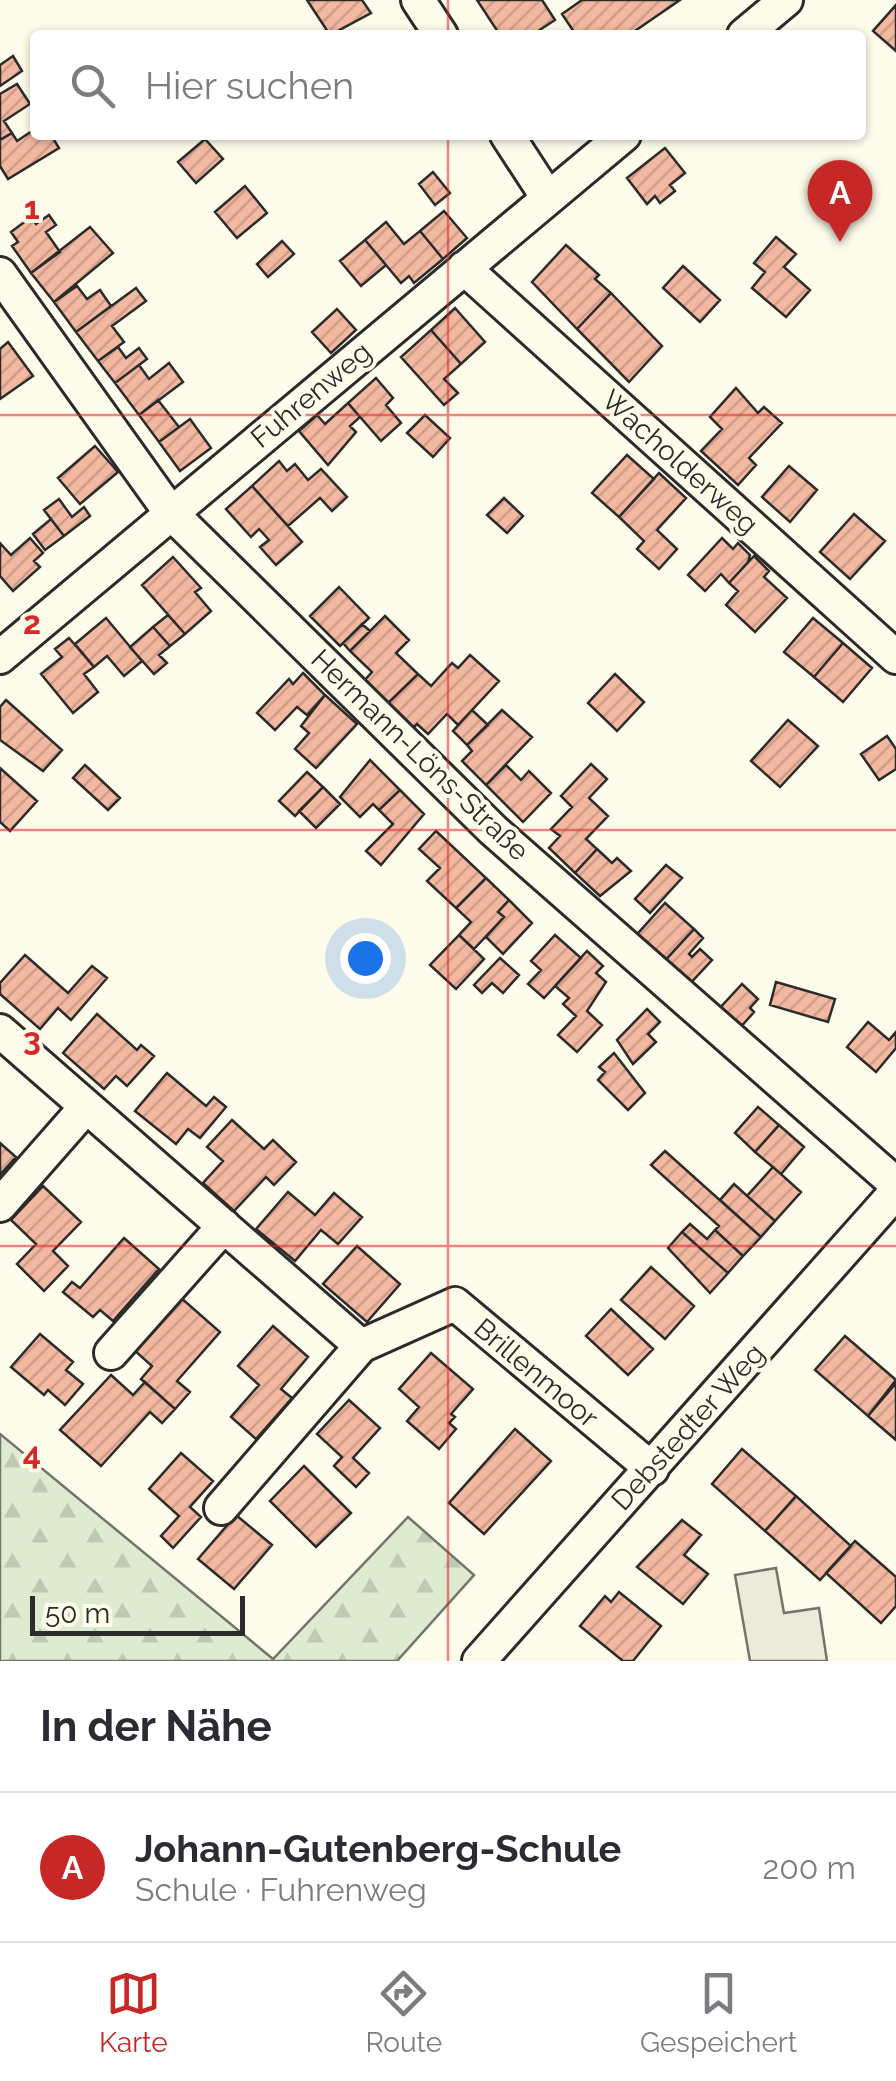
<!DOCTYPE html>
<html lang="de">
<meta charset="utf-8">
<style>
:root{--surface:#fff;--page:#f7f7f7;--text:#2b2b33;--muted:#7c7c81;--line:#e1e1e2;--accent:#c62828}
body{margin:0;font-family:Raleway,sans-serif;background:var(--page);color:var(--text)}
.scale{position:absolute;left:30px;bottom:25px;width:215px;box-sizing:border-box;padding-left:10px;border:5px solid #2b2b2b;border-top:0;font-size:28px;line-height:35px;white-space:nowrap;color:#2b2b2b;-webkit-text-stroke:8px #fdfbea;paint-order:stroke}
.you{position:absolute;left:365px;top:958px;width:35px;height:35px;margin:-25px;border:8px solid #fff;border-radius:50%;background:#1a73e8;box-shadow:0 0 0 15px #1a73e833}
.badge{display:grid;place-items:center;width:65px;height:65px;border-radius:50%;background:var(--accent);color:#fff;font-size:32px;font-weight:700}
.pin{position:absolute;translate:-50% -82px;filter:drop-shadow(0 2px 5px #0008)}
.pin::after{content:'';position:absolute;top:52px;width:35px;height:30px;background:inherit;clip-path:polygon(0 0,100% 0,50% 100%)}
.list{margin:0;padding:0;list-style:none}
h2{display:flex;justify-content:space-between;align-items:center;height:130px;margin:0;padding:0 40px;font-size:42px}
h2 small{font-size:32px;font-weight:400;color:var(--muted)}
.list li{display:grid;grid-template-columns:65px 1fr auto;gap:30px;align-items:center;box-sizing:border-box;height:150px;padding:0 40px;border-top:2px solid var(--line)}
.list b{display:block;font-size:38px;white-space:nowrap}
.list p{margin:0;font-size:32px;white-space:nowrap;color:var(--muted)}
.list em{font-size:32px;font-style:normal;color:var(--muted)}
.icon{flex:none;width:55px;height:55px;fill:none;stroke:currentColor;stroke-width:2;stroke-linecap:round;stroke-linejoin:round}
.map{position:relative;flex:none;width:896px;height:1661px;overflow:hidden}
.search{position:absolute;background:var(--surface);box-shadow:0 2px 8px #0004;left:30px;right:30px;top:30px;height:110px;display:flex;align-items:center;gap:25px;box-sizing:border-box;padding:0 35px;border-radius:10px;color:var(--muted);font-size:38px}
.sheet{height:280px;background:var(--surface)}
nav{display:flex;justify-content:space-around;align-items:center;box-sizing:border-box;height:140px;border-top:2px solid var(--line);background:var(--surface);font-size:28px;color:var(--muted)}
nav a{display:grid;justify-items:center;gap:5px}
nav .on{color:var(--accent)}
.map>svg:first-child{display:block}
.forest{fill:url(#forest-firs);stroke:#74746e;stroke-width:2.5}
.parking{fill:#eceadb;stroke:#74746e;stroke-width:2.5}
.building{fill:url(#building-hatch);stroke:#2b2b2b;stroke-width:2.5}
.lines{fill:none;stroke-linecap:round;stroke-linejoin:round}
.minor-casing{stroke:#2b2b2b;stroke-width:38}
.minor{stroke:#fdfbea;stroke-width:32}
.grid{fill:none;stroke:#d62828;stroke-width:2.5;stroke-opacity:0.55}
.labels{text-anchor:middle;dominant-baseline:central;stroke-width:8;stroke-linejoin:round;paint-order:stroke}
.street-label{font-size:28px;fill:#2b2b2b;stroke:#fdfbea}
.grid-label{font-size:32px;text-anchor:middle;font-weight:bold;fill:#d62828;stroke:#fdfbea;stroke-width:8;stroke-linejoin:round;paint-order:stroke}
</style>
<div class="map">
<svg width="896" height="1661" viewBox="0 0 896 1661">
<defs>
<pattern id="forest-firs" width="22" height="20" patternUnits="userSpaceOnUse" patternTransform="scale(2.5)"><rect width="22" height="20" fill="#deebd1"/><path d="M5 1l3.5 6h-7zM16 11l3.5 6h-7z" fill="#bfcab4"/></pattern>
<pattern id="building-hatch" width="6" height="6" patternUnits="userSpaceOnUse" patternTransform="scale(2.5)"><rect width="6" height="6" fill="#f2b8a0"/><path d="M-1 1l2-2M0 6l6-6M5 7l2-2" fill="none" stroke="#d09e8a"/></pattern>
</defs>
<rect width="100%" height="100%" fill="#fdfbea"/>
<path class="forest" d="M0,1434L273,1659L408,1517L474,1575L397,1661H0Z"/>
<path class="parking" d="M776,1568L784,1613L819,1608L827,1661H750L735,1575Z"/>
<path class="building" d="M307,0H362L371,13L330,35Z
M477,0H542L555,20L532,35H500Z
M582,0H680L629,35H576L562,14Z
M896,5V51L873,31Z
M13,56L22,71L0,86V65Z
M17,84L30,104L4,121L12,133L0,140V94Z
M35,129V135H51L59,148L8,179L0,166V140L12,133L17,141Z
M205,139L223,159L196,183L178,162Z
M665,148L685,173L670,185L675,191L660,203L655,196L647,204L627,178Z
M433,172L450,193L435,205L419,184Z
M245,186L267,213L237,238L215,212Z
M444,211L467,238L443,259L420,231Z
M49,215L56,225L46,232L60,252L31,273L12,246L18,242L11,232L31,217L36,224Z
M386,222L404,244L420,231L443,259L414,283L409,276L401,283L365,240Z
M90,227L113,253L54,302L31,273Z
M776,237L796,254L784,267L810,290L786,317L752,288L765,272L754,263Z
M365,240L386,265L361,286L340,261Z
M282,241L294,254L268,277L257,264Z
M566,245L599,275L595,279L611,293L577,329L532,282Z
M683,266L720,300L700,322L663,288Z
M77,286L87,299L100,290L111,306L76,332L54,302Z
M136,288L146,301L112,326L124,342L98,361L76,332Z
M611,293L662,346L629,382L577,329Z
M455,308L485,342L461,364L431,330Z
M337,309L356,330L331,353L312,332Z
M431,330L461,364L444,379L458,393L444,405L401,357Z
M8,342L33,376L0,399V349Z
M118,347L126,358L139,348L147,359L115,383L98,361Z
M169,363L183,382L139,415L115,383L139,365L149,379Z
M376,378L393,398L386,405L401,423L381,441L348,403Z
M736,388L758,413L764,407L782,423L749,458L756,465L738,485L701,451L722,429L710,417Z
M158,400L179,427L159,442L139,415Z
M348,403L360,417L350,426L356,432L328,465L299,431L317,415L325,424Z
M425,415L450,438L433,457L407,433Z
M190,419L211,448L180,471L159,442Z
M95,446L118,472L80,504L58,478Z
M627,455L654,479L619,517L592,493Z
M279,461L287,471L295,464L308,480L321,469L347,497L332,511L320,498L288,526L252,486Z
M789,466L817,490L790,522L762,497Z
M659,473L686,498L657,530L677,549L659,569L637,549L644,541L619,517Z
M252,486L302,542L276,565L260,547L269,540L259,529L251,537L226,509Z
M504,498L523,516L507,533L487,515Z
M59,499L72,517L84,507L90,516L64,536L44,510Z
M854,514L885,541L850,579L820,552Z
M51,519L64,536L45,550L33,534Z
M30,538L43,553L34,561L40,567L13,591L0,576V543L11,555Z
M722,538L733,549L738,543L750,555L748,562L729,583L721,574L705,591L688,575Z
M754,556L769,571L764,577L787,598L755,632L726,605L738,591L729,583Z
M173,557L201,588L195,592L211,611L185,634L142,585Z
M339,587L369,618L340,646L310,616Z
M168,615L185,634L170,646L153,627Z
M385,616L409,640L396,653L418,674L385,706L362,683L372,672L350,651Z
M106,618L142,661L124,676L107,656L94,667L75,644Z
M813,618L843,643L814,677L784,652Z
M362,624L370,631L350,651L343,643Z
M153,627L170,646L159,655L167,663L154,674L130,647Z
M69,638L94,667L84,674L98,692L73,713L41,674L62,657L55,649Z
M843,643L872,668L843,702L814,677Z
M470,655L499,681L458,725L447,714L428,734L417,724L411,730L385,706L418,674L431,686L452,663L458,668Z
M303,673L325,695L307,715L297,707L275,730L257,713L289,679L293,684Z
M615,674L644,702L617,731L588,703Z
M325,695L357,724L316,768L295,749L309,733L301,726Z
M6,700L62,750L43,771L0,740V707Z
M472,710L488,725L467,745L453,731Z
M502,710L532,737L486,785L462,761L472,751L467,745Z
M788,720L818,746L780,787L751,761Z
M887,736L896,749V769L879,780L861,754Z
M370,760L400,790L379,810L373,804L360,817L340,797Z
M591,764L607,779L589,798L608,816L586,839L597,849L575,873L549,848L560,836L551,829L572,807L561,796Z
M85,765L120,798L108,810L73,778Z
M506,765L521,780L529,771L551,793L523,822L486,785Z
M0,768L37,801L10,831L0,822Z
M307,772L323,787L295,816L279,801Z
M323,787L340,804L316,828L299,811Z
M400,790L424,814L381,865L366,851L393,824L379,810Z
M436,831L486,878L456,908L427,881L440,868L419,849Z
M597,849L612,863L617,858L631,871L600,896L575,873Z
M666,865L682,878L650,913L635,899Z
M486,878L509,900L498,912L504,917L474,949L459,935L471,922L456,908Z
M509,900L532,923L503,954L486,937L504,917L498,912Z
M665,903L694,929L661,965L632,940Z
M694,929L703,938L689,954L692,957L700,949L712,960L686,988L661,965Z
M459,935L484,959L456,989L430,965Z
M555,935L581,958L544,998L528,984L541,970L531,961Z
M587,951L603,966L596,973L606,982L587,1011L602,1025L577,1052L558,1035L576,1016L563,1004L569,998L555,986Z
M25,955L68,993L92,966L107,978L71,1020L58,1008L40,1029L0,994V983Z
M500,958L519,975L503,993L492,983L482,993L474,985Z
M776,982L835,999L828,1022L770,1005Z
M742,984L758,999L750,1008L754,1012L739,1029L718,1010Z
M647,1009L660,1022L648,1034L656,1042L633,1064L617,1040Z
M97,1014L137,1050L141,1045L154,1056L127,1086L116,1076L104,1089L63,1053Z
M868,1022L889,1040L896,1032V1048L876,1072L847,1047Z
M614,1053L645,1093L628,1110L598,1080L605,1072L599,1067Z
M167,1073L206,1106L214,1097L226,1107L200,1138L188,1129L176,1144L135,1111Z
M758,1107L779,1125L755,1152L735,1133Z
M232,1120L264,1149L273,1140L296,1162L274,1185L266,1177L234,1211L203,1183L223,1161L207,1147Z
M779,1125L804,1147L781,1174L755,1152Z
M0,1143L16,1157L0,1175Z
M665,1151L761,1237L743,1256L715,1230L719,1226L651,1165Z
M773,1167L801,1192L775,1221L747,1196Z
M734,1184L775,1221L761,1237L720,1200Z
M43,1186L81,1222L53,1251L68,1266L44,1291L17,1264L36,1244L11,1220Z
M288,1192L315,1215L334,1193L362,1217L338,1244L321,1230L295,1261L256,1229Z
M690,1224L707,1239L715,1230L743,1256L728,1273L682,1232Z
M682,1232L728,1273L710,1293L668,1248Z
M124,1238L159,1269L113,1321L100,1310L93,1317L63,1292L72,1282L80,1288Z
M357,1246L400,1284L367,1322L323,1284Z
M651,1267L694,1306L665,1339L621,1300Z
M180,1297L220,1332L177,1381L190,1392L175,1409L141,1379L152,1366L134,1350Z
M611,1309L653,1349L628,1375L586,1336Z
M273,1326L308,1357L281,1389L292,1398L256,1439L231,1417L259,1385L238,1366Z
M40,1334L73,1362L66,1370L83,1384L65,1405L48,1390L44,1395L11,1367Z
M845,1336L896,1380L868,1416L815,1370Z
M431,1353L473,1389L451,1414L455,1417L449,1423L456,1429L439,1449L407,1421L419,1407L399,1389Z
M111,1375L133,1395L145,1382L175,1409L162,1423L150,1412L101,1466L60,1430Z
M896,1383V1440L868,1416Z
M349,1400L380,1428L353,1458L369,1473L356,1487L334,1466L342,1457L317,1434Z
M515,1429L551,1461L484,1534L449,1503Z
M742,1449L796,1496L765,1531L712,1484Z
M181,1453L213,1481L190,1507L201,1517L173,1548L161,1536L179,1516L149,1489Z
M304,1466L351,1513L316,1547L270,1501Z
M796,1496L851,1546L820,1580L765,1531Z
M236,1515L272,1545L234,1589L198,1559Z
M682,1520L701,1535L684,1555L708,1574L683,1604L637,1567Z
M855,1541L896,1577V1606L881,1623L826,1573Z
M619,1592L661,1626L633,1661H623L580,1626L605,1596L611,1602Z"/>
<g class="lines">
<defs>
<path id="minor" d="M418,0L441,35
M744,35L786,0
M507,135L548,198
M464,268L896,657
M0,274L170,512L493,830L896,1184
M0,657L624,135
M0,1031L361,1346L455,1304L652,1469
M0,1205L86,1107
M111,1353L224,1226
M221,1508L361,1346
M479,1661L896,1192"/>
</defs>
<use href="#minor" class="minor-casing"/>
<use href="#minor" class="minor"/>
</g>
<path class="grid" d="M448,0V35M448,135V1661M0,415H896M0,830H896M0,1246H896"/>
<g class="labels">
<g class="street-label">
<text transform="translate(311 395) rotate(-40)">Fuhrenweg</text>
<text transform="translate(680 462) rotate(42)">Wacholderweg</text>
<text transform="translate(420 755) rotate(44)">Hermann-Löns-Straße</text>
<text transform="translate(536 1373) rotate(40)">Brillenmoor</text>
<text transform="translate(688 1427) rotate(-48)">Debstedter Weg</text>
</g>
</g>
<g class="grid-label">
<text x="32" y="219">1</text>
<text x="32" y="634">2</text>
<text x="32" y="1050">3</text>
<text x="32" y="1465">4</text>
</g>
</svg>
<div class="scale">50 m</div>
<div class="you"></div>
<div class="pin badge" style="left:840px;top:242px">A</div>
<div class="search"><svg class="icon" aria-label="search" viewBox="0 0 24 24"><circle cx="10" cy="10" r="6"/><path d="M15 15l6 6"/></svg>Hier suchen</div>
</div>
<section class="sheet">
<h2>In der Nähe<small></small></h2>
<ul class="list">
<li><span class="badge">A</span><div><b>Johann-Gutenberg-Schule</b><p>Schule · Fuhrenweg</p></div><em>200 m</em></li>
</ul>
</section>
<nav>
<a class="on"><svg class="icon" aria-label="map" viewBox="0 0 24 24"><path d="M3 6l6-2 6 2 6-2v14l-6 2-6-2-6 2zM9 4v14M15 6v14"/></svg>Karte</a>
<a><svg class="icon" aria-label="directions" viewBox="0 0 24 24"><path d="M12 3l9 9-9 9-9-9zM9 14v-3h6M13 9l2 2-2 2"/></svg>Route</a>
<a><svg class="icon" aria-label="saved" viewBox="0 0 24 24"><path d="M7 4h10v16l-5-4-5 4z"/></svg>Gespeichert</a>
</nav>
